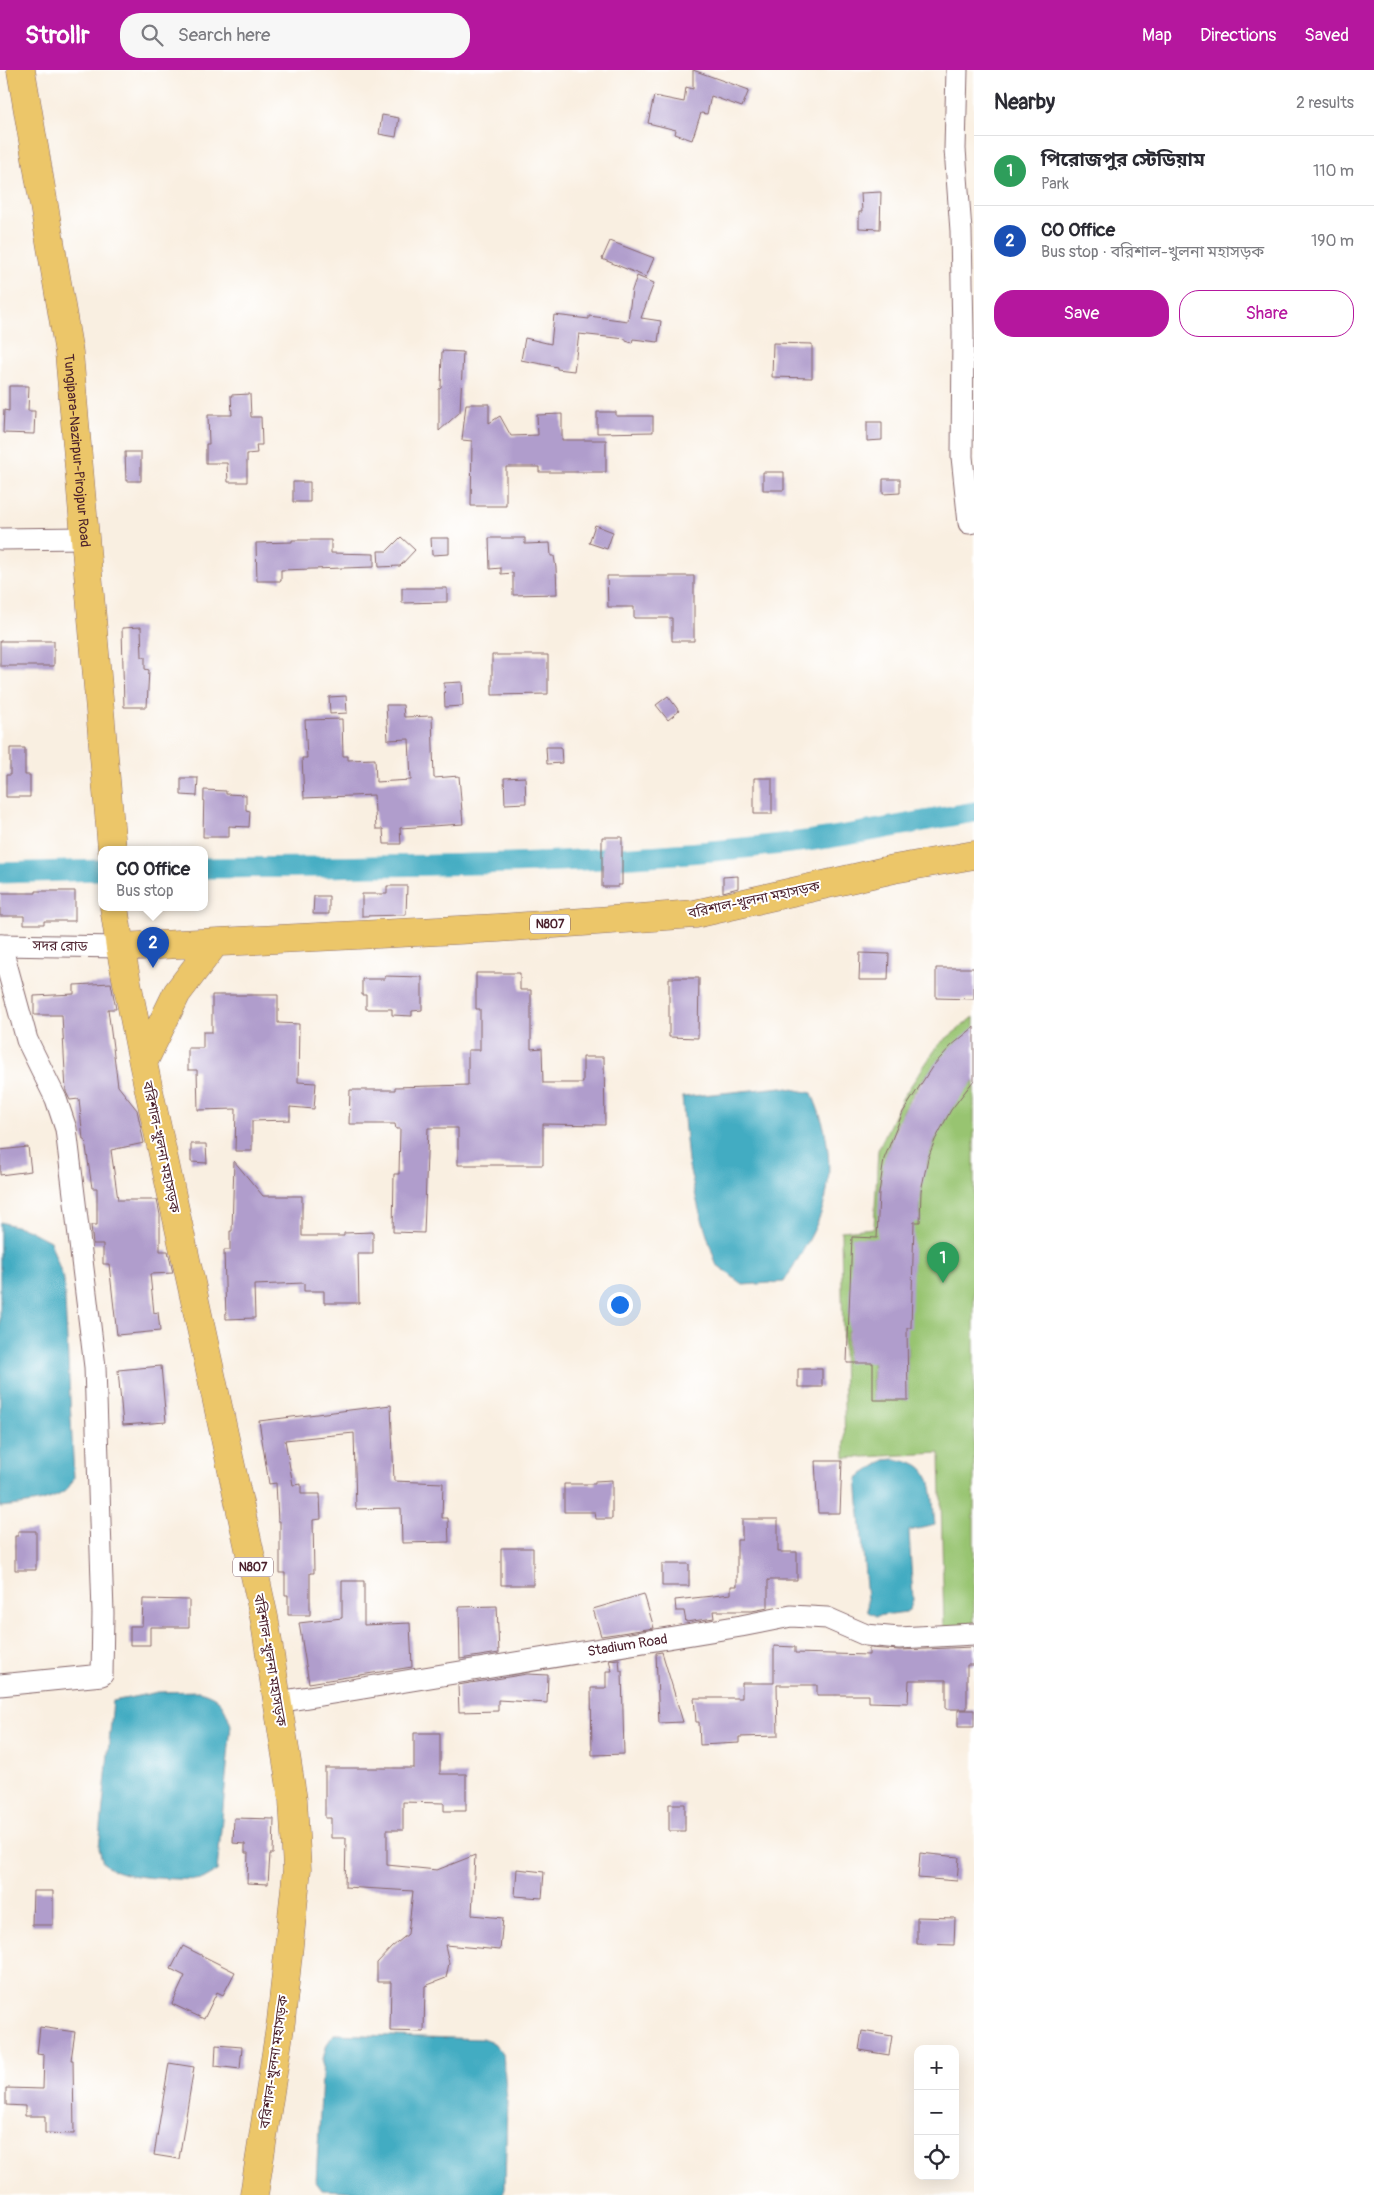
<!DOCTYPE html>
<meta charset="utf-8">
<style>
:root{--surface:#fff;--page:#f7f7f7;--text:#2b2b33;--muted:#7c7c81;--line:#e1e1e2;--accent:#b5179e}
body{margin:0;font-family:Pangolin,"Noto Sans Bengali",sans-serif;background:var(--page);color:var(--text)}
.controls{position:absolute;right:15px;bottom:15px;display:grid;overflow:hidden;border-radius:10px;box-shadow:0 5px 20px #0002}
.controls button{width:45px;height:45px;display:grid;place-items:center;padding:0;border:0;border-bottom:1px solid var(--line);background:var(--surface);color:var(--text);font:25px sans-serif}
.you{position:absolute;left:619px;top:1234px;width:18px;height:18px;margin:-12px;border:4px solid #fff;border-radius:50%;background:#1a73e8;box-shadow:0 0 0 8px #1a73e833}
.badge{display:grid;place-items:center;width:32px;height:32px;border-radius:50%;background:var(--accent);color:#fff;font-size:16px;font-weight:700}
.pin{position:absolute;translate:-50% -41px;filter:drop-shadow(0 1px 2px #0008)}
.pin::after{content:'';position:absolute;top:26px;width:18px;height:15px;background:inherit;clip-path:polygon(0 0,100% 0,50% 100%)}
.popup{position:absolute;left:98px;top:776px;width:110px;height:65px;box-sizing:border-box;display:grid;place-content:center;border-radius:10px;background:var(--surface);filter:drop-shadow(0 1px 4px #0005);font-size:16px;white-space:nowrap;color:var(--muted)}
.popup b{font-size:19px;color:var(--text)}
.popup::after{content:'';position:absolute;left:50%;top:100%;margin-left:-10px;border:10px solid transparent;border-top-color:var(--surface)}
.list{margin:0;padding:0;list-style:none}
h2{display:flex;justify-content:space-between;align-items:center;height:65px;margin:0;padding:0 20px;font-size:21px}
h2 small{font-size:16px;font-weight:400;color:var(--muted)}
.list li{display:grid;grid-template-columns:32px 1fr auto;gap:15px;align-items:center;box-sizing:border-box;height:70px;padding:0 20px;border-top:1px solid var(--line)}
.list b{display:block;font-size:19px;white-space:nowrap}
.list p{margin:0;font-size:16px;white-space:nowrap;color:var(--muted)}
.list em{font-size:16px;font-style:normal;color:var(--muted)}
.actions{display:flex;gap:10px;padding:15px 20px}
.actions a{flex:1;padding:11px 0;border:1px solid var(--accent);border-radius:20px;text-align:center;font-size:18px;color:var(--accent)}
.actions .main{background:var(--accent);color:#fff}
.icon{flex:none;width:28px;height:28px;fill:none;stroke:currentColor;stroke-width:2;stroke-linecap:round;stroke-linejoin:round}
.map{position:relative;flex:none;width:974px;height:2125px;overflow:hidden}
header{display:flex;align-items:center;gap:30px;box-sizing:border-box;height:70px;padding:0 25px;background:var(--accent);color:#fff}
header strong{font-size:24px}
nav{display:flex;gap:28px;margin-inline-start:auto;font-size:18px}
.search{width:350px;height:45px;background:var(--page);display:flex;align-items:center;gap:12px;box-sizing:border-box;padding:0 18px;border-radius:20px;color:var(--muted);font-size:19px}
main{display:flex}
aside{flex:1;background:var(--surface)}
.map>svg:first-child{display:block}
.green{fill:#98c471;stroke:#71724e;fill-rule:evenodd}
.water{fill:#43acc2;stroke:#466676}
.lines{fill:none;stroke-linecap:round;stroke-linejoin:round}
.canal{stroke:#43acc2;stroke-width:21}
.building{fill:#b09dcc}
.minor-casing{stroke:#87686b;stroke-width:23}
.major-casing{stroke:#87686b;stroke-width:29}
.highway-casing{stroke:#87686b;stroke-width:29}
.minor{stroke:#fff;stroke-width:21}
.major{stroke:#ecc669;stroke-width:28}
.highway{stroke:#ecc669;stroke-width:28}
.labels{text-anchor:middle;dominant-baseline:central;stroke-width:4;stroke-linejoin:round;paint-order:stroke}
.shield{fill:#fff;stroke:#80626b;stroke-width:1}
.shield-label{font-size:12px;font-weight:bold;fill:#4a1f2b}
.street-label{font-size:14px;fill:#4a1f2b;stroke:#fff}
</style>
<header>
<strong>Strollr</strong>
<div class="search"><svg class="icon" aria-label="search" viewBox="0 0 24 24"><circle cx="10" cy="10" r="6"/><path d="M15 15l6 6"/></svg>Search here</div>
<nav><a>Map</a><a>Directions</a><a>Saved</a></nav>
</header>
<main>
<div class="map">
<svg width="974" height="2125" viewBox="0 0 974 2125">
<rect width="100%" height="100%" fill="#fff"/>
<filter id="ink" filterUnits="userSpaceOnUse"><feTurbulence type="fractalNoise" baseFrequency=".02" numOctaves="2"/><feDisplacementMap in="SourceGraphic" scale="10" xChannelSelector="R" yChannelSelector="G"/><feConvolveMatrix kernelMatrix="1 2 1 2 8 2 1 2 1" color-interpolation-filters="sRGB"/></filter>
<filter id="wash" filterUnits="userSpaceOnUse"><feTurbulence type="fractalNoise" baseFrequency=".0096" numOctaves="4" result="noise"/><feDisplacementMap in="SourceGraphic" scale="20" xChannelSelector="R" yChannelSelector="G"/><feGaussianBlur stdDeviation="1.12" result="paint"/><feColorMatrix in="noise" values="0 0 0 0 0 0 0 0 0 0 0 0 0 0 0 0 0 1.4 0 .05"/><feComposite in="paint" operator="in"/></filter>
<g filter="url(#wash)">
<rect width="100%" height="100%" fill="#f9efe1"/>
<path class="green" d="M974,947V958C921,999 886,1055 879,1123L920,1152C921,1141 920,1131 921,1121C927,1080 945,1040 974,1010V1556L944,1558L940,1383L845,1388L841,1161L874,1158L878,1080L903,1027L939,974ZM847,1261L867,1262V1293L847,1292ZM872,1273H907L908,1330H873Z"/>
<path class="water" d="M782,1017L812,1023C817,1037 824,1053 826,1067C837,1130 815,1161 784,1212L743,1215L716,1194L699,1140L688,1092L682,1027Z
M0,1152L27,1159L50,1171L64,1210L74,1408C72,1412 69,1418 65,1421C50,1433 18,1435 0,1437Z
M894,1389C902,1391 914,1391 921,1397C934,1406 933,1440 935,1455L909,1461L913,1530L910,1539L906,1542L876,1546L868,1542L857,1408L885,1390Z
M199,1621C221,1627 224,1635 231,1655L217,1801L203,1809L194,1810C173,1808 117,1810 104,1793C101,1789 100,1782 99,1778L113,1631L158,1622Z
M334,1964L483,1969L494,1973L503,1984L507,2030L505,2119L502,2125H421L322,2120L316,2112L323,1989L327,1974Z"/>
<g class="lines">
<path class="canal" d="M204,798C402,796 601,796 798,772C857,765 915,752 974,742
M0,803L102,800"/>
</g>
<g id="blocks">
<path class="building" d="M693,0L749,20L742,37L711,26L707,44L701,43L692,70L675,64L676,60L648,53L654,26L684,32L686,17L693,19Z
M382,45L399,48L396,67L379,64Z
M881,122L880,159L859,158V142H862L861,123Z
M610,171L654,188L646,207L602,189Z
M637,206L654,213L641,248L661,251L658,272L633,269L632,273L626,271V269L579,264L574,301L557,299V297L521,290L525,268L551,274L554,245L589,249V246L628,251L632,220Z
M773,273L812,274V308L772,307Z
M442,281L463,282L460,342L439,361V319L441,318Z
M9,316H29L28,341H35L34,364L3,363L4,340L9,341Z
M250,324L251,347H261L262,375H256L257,383L247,384V412H228L227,393H206V374H209L208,345H232L231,325Z
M466,334H489V353L500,346L511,366L538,365L537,345L562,344V370H606V402H539V397H506V436H471L472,371L462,370Z
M597,342H616V346H653V362L597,363Z
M867,352H882V370L867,371Z
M125,382H141V411H126Z
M763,402H784V420H763Z
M883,409H900V423L883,424Z
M293,412H310V432H293Z
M595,455L613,462L607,479L589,473Z
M401,467L415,480L400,496L379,497L378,481H387Z
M431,468H449V484L432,485Z
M489,468H525V474L550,473L551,486H554L556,498L557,524L513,525V503L501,504V498L490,499Z
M292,470H331V483L374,484V497L281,500V511H257L256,473L292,472Z
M607,506H694V571H672V548H634V537H608Z
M402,518H447V532L402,533Z
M141,557L142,587H145V599L149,600L147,637H124L122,558Z
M0,571H54V596H0Z
M492,585H548V624L492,625Z
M462,612L463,636L445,637L444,613Z
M346,626L347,643L330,644L329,627Z
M668,626L679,641L668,650L656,635Z
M386,635H403L404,647L432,646L434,708L459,706L463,754L400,758L401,774H384L383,759H376L374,725L304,728L302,688H307L305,650L342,649L343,686H348V690L375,689L376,712L411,710L409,669L388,670Z
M546,677H561L562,693L547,694Z
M10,678H25V705H30V727H6V705H10Z
M525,707L526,733L505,734L504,708Z
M181,708H198L197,726L181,725Z
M754,708H772V744H754Z
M204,720L226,721V724L246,725V740L250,741L249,757L229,756V767H203Z
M602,767H622V815H618V817H602Z
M738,806V818L723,822V807Z
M387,816H407L406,845L362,846V824H387Z
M36,821H75V851H44V854H24V846H0V823H36Z
M314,826H329V844H313Z
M860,883L889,884L888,910H859Z
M936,898H974V929L936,928Z
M476,903H520V920H531V979L542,978L543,1013H583V987H604L605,1055L543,1054V1095H458V1058H428L424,1163L393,1162L394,1104H399L400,1059H396L395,1054H349L350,1020H395V1017L468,1015V980H480V939H476Z
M385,906L422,907V940L412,941V946L392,945V939H366V925H362V909H385Z
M669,908H699L698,968L669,967Z
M111,913L116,939H108L118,1016L137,1040L144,1073L111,1080L118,1130H157L160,1145V1181H168L173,1203L150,1204L154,1243L158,1242L160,1261L117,1265L109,1194H103V1174H93L91,1155H97V1118H92L85,1070H83L79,1029L70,1030L66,1022L62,945H34V926L74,924V915Z
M212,925H278V953L299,954L298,1012L316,1013L314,1039L290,1037V1050L252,1051V1081H235L236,1039L198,1040L197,1000H188V978H203V962H212Z
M974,957V1010L951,1040L935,1070L928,1088L921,1121L920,1152H914L911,1258H907L908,1330H873V1293H847L852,1167L877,1168L879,1123L884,1089L903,1042L932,997L951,976Z
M191,1074H206L207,1093L191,1092Z
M28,1077L31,1101L0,1105V1080Z
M234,1091L263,1126H302V1166H344V1163L373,1162V1184H358L359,1233H324V1221H304V1213L254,1215L255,1248L226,1249L224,1180H230V1161H232Z
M161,1296L166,1352L123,1355L118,1300Z
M798,1299H822V1317H798Z
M391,1335L394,1411L443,1413L442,1448H448L449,1472L402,1473L401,1438L356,1439L354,1363L285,1370L293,1415L301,1414V1424H320L321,1449L313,1450L314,1503H310V1545H288V1525H285V1503H280V1451H278L276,1413L269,1414L259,1351Z
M815,1391H842L840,1443H818Z
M612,1410V1449H596L595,1442H564V1414H595V1411Z
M742,1449H778V1482H797V1510H768V1538L752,1541H713L714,1548L686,1552L684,1541H676L675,1530L731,1524V1516H737V1470H742Z
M18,1461H36V1500H15V1466H18Z
M501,1478H533V1515H501Z
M662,1494H689V1516H662Z
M342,1511H364V1555L410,1553L412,1597L309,1613L299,1553L342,1548Z
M644,1524L654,1558L601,1566L593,1539Z
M143,1529L189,1530V1557H150V1575H130V1556H142Z
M497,1536L499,1583L460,1589L459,1537Z
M774,1576L795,1577V1583L869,1585V1578L900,1580L974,1577V1595H967V1639H946V1610H909L908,1633L869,1632V1625H817V1615H777L778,1666L739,1667V1673L700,1675L699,1652H696L694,1628H742V1613H774Z
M662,1582L683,1652L659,1653L656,1583Z
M619,1589L620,1601H622L624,1684L592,1685L591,1618H606V1601H612L609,1590Z
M527,1604L548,1605L547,1633L498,1630V1641L459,1642L458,1615Z
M958,1640H974V1657H958Z
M414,1663H440V1704H466V1741H444V1733L403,1732V1760H387V1795L437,1800L475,1785L472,1845L503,1848L500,1880L445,1875L449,1893L446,1908L425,1916L424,1962L390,1961L391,1912H377V1893L392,1877L408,1864L413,1821L345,1817L346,1768H331V1748H325V1698H414Z
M669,1734H685V1761H669Z
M234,1748L274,1749L273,1784H270L268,1814L247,1813L248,1783H245V1774L233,1773Z
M920,1783L959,1787L957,1811L918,1808Z
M517,1799L544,1802L542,1828L515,1826Z
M33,1821H53V1855H32Z
M917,1847L955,1848L954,1875L917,1874Z
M183,1876L235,1902L223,1925L217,1922L204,1949L172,1934L185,1906L171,1899Z
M40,1957L75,1962L71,1990H73L74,2064L45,2063V2046H25V2036L6,2035V2018L43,2019L44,1985L37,1984Z
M862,1961L892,1966L889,1985L859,1980Z
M216,1975L242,1977L240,1999L215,1996Z
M169,1993L194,1997L179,2089L154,2085Z"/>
</g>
</g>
<g filter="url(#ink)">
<use href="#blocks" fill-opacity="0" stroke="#87686b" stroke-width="1"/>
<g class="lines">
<defs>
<g id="minor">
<path d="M957,0L955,79L961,161L963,263L962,387L969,453L974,452"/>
<path d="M0,469L85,468"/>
<path d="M0,875L120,877"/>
<path d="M0,1615L102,1605L103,1543L95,1297L66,1059L56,1029L27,970L1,875"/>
<path id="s1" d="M278,1632L741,1556L791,1546L827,1548L866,1565L899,1568L974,1564"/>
</g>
<g id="major">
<path id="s2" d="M21,0L69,283L112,779"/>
<path d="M114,837L120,877"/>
</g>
<path id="highway" d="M143,993L177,923L215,873
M254,2125L281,1951L297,1799L293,1730L264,1547L143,993L120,877L498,858L695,844L894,799L974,785"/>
</defs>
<use href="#minor" class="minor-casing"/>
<use href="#major" class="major-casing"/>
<use href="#highway" class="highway-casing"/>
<use href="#minor" class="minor"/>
<use href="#major" class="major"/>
<use href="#highway" class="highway"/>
</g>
</g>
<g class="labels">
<g class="shield">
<rect x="530" y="844.5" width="40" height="19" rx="4"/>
<rect x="233" y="1487.5" width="40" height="19" rx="4"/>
</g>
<g class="shield-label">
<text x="550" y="854">N807</text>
<text x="253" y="1497">N807</text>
</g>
<g class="street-label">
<text stroke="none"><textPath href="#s2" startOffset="385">Tungipara-Nazirpur-Pirojpur Road</textPath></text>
<text transform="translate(754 830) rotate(-12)">বরিশাল-খুলনা মহাসড়ক</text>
<text transform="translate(60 876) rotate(1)">সদর রোড</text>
<text transform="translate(161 1077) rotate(78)">বরিশাল-খুলনা মহাসড়ক</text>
<text stroke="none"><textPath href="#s1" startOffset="354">Stadium Road</textPath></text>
<text transform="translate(270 1590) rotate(80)">বরিশাল-খুলনা মহাসড়ক</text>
<text transform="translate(274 1992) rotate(-82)">বরিশাল-খুলনা মহাসড়ক</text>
</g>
</g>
</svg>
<div class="controls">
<button>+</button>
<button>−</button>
<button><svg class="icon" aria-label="locate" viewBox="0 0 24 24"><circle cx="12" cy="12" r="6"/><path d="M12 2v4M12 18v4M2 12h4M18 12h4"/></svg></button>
</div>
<div class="you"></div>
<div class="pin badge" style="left:943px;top:1213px;background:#2e9e5b">1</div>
<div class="pin badge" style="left:153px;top:898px;background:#1a4fb4">2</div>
<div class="popup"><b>CO Office</b>Bus stop</div>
</div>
<aside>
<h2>Nearby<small>2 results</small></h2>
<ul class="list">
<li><span class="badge" style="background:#2e9e5b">1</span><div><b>পিরোজপুর স্টেডিয়াম</b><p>Park</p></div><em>110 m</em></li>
<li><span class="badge" style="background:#1a4fb4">2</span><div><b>CO Office</b><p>Bus stop · বরিশাল-খুলনা মহাসড়ক</p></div><em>190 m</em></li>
</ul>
<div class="actions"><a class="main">Save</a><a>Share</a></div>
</aside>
</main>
